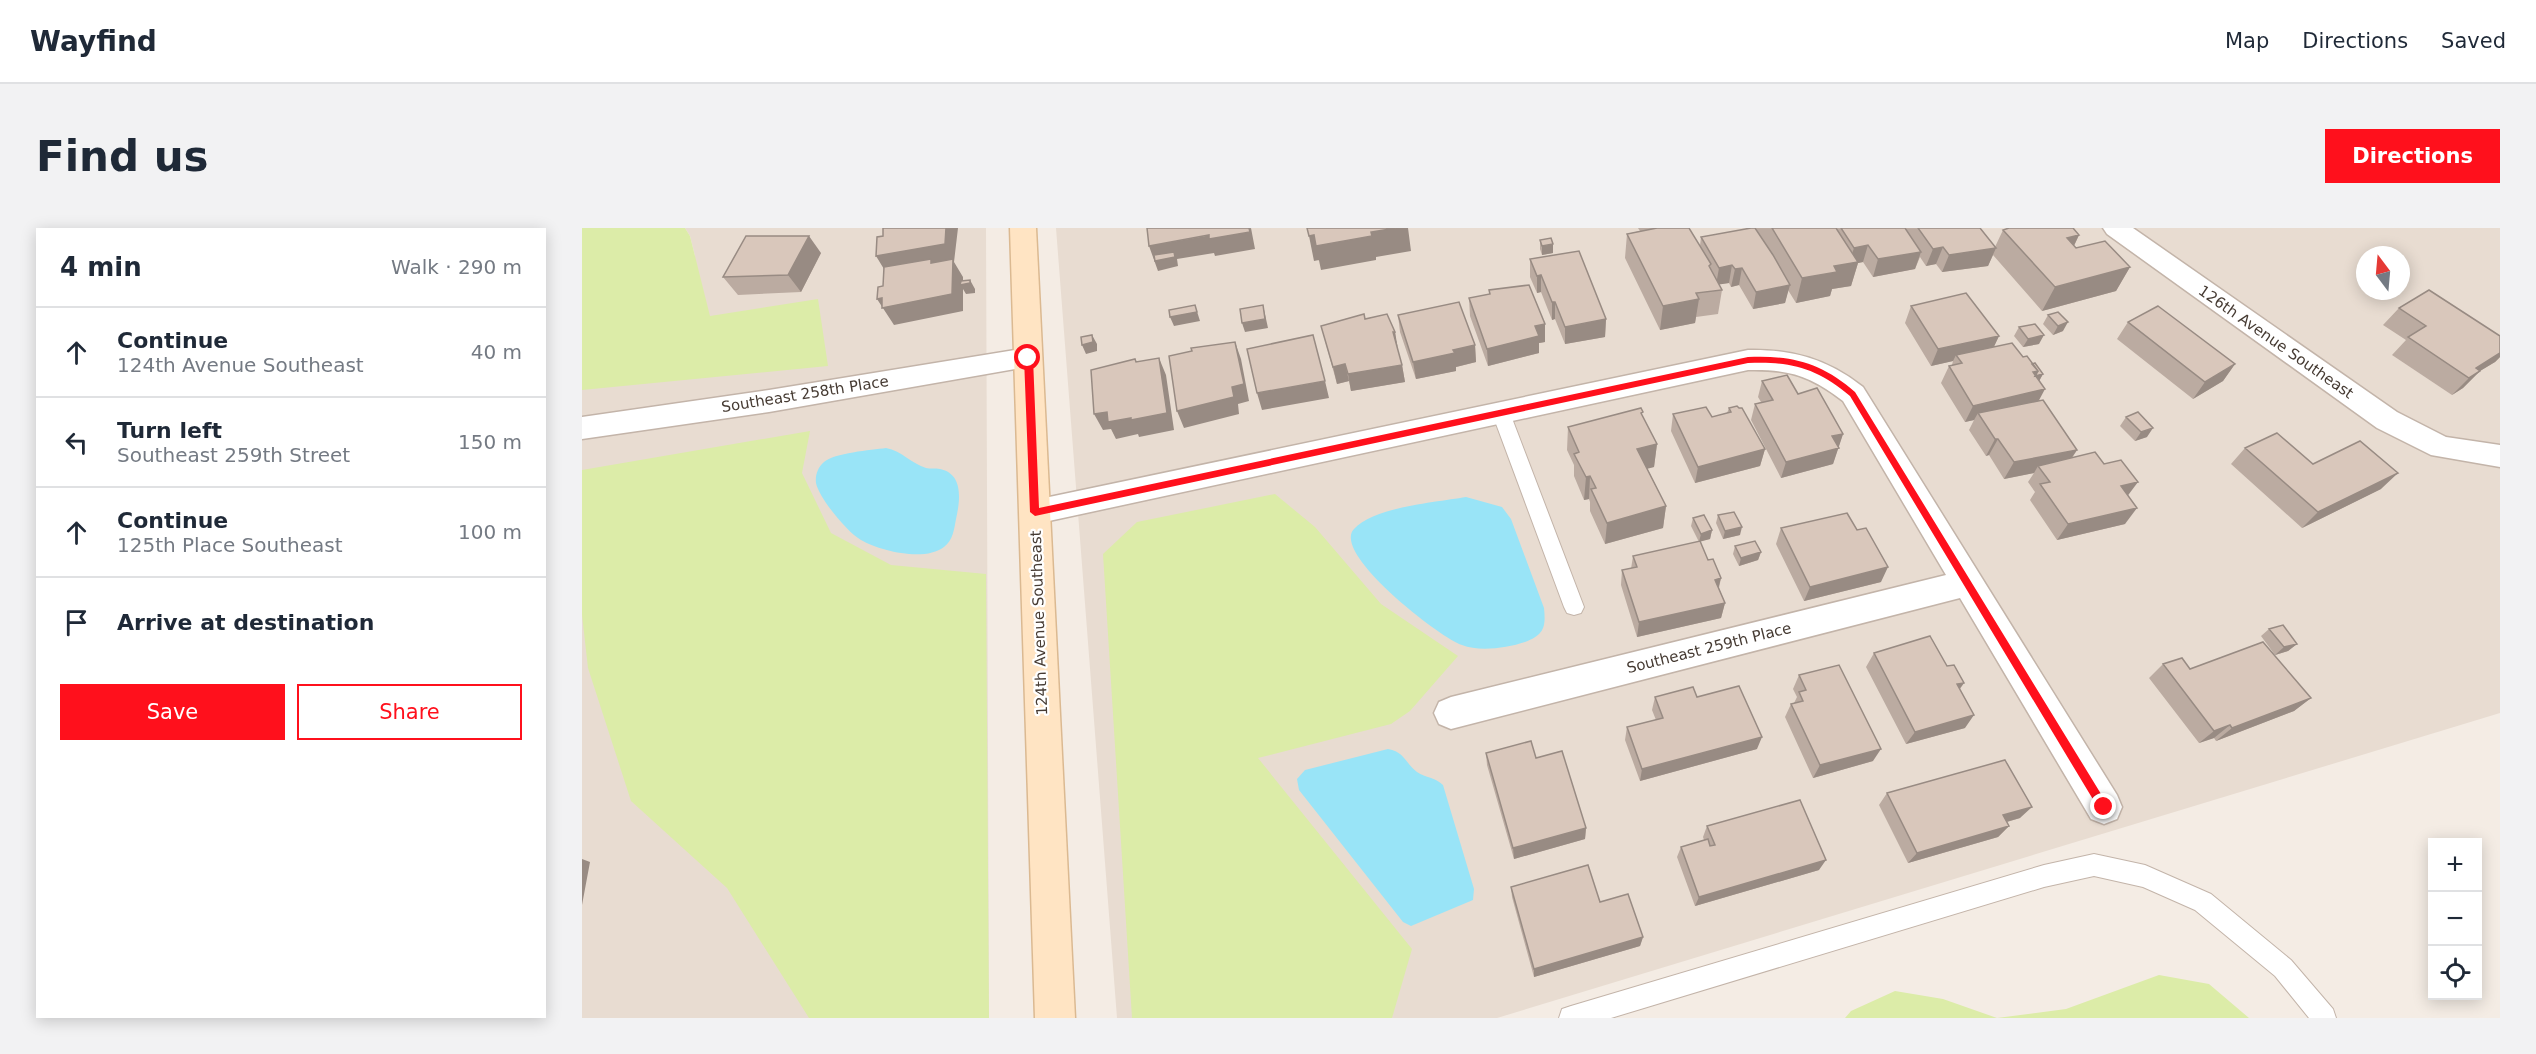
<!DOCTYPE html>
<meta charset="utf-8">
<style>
:root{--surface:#fff;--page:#f2f2f3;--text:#1f2937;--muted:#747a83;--line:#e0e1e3;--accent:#ff101c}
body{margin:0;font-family:"DejaVu Sans",sans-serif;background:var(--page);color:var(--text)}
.controls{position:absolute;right:18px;bottom:18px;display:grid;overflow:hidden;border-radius:0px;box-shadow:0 3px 15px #0003}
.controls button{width:54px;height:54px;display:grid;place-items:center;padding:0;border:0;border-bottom:2px solid var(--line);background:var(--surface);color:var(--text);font:30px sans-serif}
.compass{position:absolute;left:1774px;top:18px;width:54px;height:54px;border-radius:50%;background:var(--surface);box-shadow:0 3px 15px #0003;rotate:344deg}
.stop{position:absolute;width:18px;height:18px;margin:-14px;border:4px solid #ff101c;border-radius:50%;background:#fff}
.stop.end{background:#ff101c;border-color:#fff;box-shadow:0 2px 6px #0008}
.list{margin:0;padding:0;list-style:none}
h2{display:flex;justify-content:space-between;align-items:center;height:78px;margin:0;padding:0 24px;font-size:26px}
h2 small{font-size:20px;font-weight:400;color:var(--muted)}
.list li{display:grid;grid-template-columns:39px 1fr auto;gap:18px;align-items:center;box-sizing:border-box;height:90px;padding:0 24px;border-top:2px solid var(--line)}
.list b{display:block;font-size:22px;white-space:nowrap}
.list p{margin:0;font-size:20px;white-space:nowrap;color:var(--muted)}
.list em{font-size:20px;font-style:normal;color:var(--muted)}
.actions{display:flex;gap:12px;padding:18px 24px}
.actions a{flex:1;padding:14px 0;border:2px solid var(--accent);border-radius:0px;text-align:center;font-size:21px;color:var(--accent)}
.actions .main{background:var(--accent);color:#fff}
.icon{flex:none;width:33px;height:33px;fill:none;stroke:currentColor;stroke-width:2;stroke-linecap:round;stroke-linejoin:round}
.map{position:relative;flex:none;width:1918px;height:790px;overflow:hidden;border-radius:0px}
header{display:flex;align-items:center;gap:36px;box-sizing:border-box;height:84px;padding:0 30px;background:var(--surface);border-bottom:2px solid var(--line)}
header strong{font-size:28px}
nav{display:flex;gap:33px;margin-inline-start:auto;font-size:21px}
.intro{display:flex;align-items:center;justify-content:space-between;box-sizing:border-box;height:144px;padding:0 36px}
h1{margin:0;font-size:42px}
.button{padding:15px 27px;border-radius:0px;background:var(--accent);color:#fff;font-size:21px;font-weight:700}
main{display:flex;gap:36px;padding:0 36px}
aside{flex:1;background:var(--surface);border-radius:0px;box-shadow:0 3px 15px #0003}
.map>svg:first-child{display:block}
.residential{fill:#e8dcd1;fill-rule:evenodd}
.green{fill:#dceca8}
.water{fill:#99e4f7}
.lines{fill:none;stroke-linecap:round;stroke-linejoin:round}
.lane-casing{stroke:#c3b4a9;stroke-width:2}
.street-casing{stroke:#c3b4a9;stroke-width:3}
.secondary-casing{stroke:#dbb991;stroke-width:3}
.lane{fill:#fff;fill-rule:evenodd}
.street{fill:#fff;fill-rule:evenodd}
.secondary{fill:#ffe4c3;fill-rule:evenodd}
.wall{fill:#bbaba1}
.shaded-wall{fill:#988b83}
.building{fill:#d9c7bb;stroke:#988b83;stroke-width:1.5}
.route{fill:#ff101c}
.labels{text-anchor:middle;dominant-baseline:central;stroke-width:4.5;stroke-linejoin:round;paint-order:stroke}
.street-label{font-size:15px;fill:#463b33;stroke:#fff}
</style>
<header>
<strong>Wayfind</strong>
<nav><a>Map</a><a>Directions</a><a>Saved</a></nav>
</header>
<div class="intro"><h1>Find us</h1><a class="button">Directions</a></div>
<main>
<aside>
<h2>4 min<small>Walk · 290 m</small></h2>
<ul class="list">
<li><svg class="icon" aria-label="ahead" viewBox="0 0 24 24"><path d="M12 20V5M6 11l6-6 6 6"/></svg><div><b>Continue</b><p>124th Avenue Southeast</p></div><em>40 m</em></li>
<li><svg class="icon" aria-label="left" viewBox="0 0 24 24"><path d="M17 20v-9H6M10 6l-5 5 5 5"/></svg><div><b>Turn left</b><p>Southeast 259th Street</p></div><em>150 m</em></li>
<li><svg class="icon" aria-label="ahead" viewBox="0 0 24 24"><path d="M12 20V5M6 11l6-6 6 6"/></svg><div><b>Continue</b><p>125th Place Southeast</p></div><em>100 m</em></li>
<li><svg class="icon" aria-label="arrive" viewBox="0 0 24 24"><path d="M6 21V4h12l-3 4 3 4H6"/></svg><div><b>Arrive at destination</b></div></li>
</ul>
<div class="actions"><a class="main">Save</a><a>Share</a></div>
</aside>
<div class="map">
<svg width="1918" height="790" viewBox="0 0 1918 790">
<rect width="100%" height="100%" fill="#f4ece4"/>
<path class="residential" d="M103,0H404L407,790H0V45L113,28L108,8Z
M474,0H1918V485L915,790H535ZM1783,27H1819V63H1783Z"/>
<path class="green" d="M0,0H103L108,8L128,88L236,71L246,138L0,162Z
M228,203L220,245L249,305L309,337L404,346L407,790H227L145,660L49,573L6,440L0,387V242Z
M693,266L733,299L799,376L876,428L828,483L809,496L676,530L830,721L810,790H550L521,326L555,294Z
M1577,747L1627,756L1667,790H1415L1484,781Z
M1313,763L1361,771L1415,790H1263L1269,783Z"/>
<path class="water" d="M304,220C320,223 330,236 344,240C348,241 353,240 358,241C382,246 378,273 374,291C372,302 371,312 362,319C343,334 298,323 279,312C265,304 237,270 234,255C233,247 236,239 242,234C252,225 289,222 304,220Z
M884,269L920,279L929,291L962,380C964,399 962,407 943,414C925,420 897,424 880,417C857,409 749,325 772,301C791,279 856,274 884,269Z
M806,521C823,524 823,535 835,544C844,550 853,549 861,557L892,661L891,672L829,698L821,694L717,562L715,551L723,542Z"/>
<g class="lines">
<defs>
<path id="lane" d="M919,179L925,181L928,185L1002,379L999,385L992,387L985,385L982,379L910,185L913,181Z
M1512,626L1563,637L1629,666L1709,732L1751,781L1754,790H1727L1693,748L1613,682L1561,659L1512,648L1462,659L1029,790H977L980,781L989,778L1462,637Z"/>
<path id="street" d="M1521,0H1551L1815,184L1864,209L1918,217V239L1849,227L1795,200L1525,6Z
M446,120L456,123L460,130L456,137L187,184L0,211V189L187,162Z
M1166,122C1210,121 1246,131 1281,159L1535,567L1540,579L1535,591L1522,596L1509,591L1378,370L869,501L857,496L852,485L857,474L869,469L1364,347L1261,173C1229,148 1207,141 1166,142L453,296L442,293L438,284L442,275L453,272Z"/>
<path id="secondary" d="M428,0H454L493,790H453Z"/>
</defs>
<use href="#lane" class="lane-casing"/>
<use href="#street" class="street-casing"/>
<use href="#secondary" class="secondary-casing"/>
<use href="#lane" class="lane"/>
<use href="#street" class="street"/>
<use href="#secondary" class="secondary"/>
</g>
<path class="wall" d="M1056,0H1107L1118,18L1119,9L1174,1V0H1398L1413,19L1421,2L1497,7L1492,18L1494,20L1548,39L1534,63L1460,83L1411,27L1406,38L1360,44L1354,36L1344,38L1338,29L1333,41L1291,49L1281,34L1276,35L1269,58L1250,61L1248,68L1214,75L1206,62L1203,75L1171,81L1157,57L1149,59L1147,55L1137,56L1140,62L1136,86L1114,89L1113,95L1078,102L1043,30L1045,6L1058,3Z
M958,12L971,25L960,27L958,21Z
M239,25L219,64L156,67L141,49Z
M948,31L1024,91L1023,109L983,116L973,91L970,92L959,64L955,65L948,49Z
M907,62L963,96V114L957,115V125L906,138L888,88L887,70L907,67Z
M1329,78L1417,108L1412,118L1441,129L1450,136L1461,146L1457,153V173L1495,222L1490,230L1546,268L1543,296L1475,312L1448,272L1453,264L1446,254L1452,245L1422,251L1407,227L1404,228L1387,202L1392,192L1383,194L1359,155L1367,138L1370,137L1371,133L1349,138L1323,95Z
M1817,80L1918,108V129L1913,134L1898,143L1881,160L1870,167L1810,127L1824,112L1801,97Z
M816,87L893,117L894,134L874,139V143L834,151L818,104Z
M1466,87L1481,103L1471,107L1461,96Z
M783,91L813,104L815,121L820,137L823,154L769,163L767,153L755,156L739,98Z
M1546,94L1653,136L1641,153L1611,171L1535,111Z
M1437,99L1457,116L1441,119L1432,108Z
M1180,153L1216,166L1261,206L1251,236L1199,250L1169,192L1173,176L1179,174L1176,169Z
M1147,180L1183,221L1178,238L1113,255L1089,203L1091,186L1130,189L1145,185Z
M1061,189L1075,216L1072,239L1065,240L1084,278L1081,300L1023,316L1008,283V274L1007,271L1002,272L992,248V237L985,222L986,199Z
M1544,189L1565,209L1553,213L1538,198Z
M1663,220L1731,236L1799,261L1720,300L1649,236Z
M1136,287L1158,307L1141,311L1134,295Z
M1111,290L1130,302L1128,311L1118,313L1126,332L1139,350L1137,360L1143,375L1139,390L1055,409L1039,357L1040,342L1049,341L1051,328L1117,314L1109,298Z
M1199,300L1299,354L1222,373L1194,316Z
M1153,318L1179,324L1176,332L1157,338L1151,326Z
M1687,401L1715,416L1706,423L1693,427L1679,408Z
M1292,425L1365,438L1382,455L1378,461L1383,500L1324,516L1284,439Z
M1581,436L1608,441L1729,470L1712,483L1634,513L1632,510L1617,515L1567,450Z
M1217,447L1291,533L1231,550L1203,489L1209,476L1212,475L1215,469L1211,461Z
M1073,469H1115L1175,521L1058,553L1043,512L1045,499L1074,492L1070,482Z
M904,525L954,530L1004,600L1003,611L932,631L905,537Z
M1305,565L1438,590L1425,594L1427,598L1416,609L1326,635L1297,577Z
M1125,598L1237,642L1113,678L1095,629L1099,619L1122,612L1121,609Z
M929,659L1018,674L1061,709L1058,718L952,749L930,669Z"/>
<path class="shaded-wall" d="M364,0H376L372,34L381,49V56L388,52L393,61V65L384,66L381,61V83L312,97L295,71L353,37L305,46L294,28Z
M669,0L673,21L633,28L632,25L595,31L596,38L576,43L567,18Z
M814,0H826L829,23L794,29V32L739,42L734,18L789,4Z
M732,7L737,32L732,33L727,8Z
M1497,7L1485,32V10Z
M227,8L239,25L219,64L206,47Z
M971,16V25L960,27V18Z
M1286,17L1281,34L1276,35L1269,58L1250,61L1248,68L1214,75L1220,50L1252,38L1267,35L1272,20Z
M1361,19L1354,36L1344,38L1351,21Z
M1414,20L1406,38L1360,44L1367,27Z
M1339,24L1333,41L1291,49L1296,31Z
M1150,37L1147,55L1134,57L1137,40Z
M1548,39L1534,63L1460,83L1473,59Z
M1160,40L1157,57L1149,59L1153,41Z
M959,47V64L955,65V48Z
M1208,57L1203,75L1171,81L1174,64Z
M1117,71L1113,95L1078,102L1081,78Z
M970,74H973V91L970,92Z
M613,77L618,93L592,98L588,89Z
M681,77L686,100L663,104L660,95Z
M1024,91L1023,109L983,116V99Z
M1486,94L1481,103L1471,107L1476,98Z
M963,96V114L957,115V125L906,138L905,121L953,98Z
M811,104H813L816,121Z
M510,107L515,116V123L504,126L500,117Z
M1462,107L1457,116L1441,119L1446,111Z
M1417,108L1409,125L1374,127L1371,133L1349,138L1356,121Z
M653,114L659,131L667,173L656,176L657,186L602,200L595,183L650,159Z
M893,117L894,134L874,139V143L834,151L831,134L871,122Z
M1918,125V129L1913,134L1898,143L1881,160L1870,167L1887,150L1894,140Z
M577,130L584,147L592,202L557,209L556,206L534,211L529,201L521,202L512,186Z
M763,136L767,153L755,156L751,139Z
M1653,136L1641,153L1611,171L1623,154Z
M820,137L823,154L769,163L766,146Z
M1456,143L1461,146L1456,155L1451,144Z
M743,153L747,170L680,182L675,165Z
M1463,161L1454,178L1396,185L1392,192L1383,194L1391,178Z
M1571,200L1565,209L1553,213L1559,204Z
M1261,206L1251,236L1199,250L1204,234L1250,208Z
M1413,211H1416L1407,227L1404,228Z
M1075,216L1072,239L1053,244L1055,221Z
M1183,221L1178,238L1113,255L1116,239Z
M1495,222L1484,238H1456L1452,245L1422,251L1432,234Z
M1816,245L1799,261L1720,300L1736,284Z
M1008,248L1007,271L1002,272L1004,249Z
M1556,254L1544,270L1539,258Z
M1084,278L1081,300L1023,316L1025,295Z
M1555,280L1543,296L1475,312L1486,296Z
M1160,299L1158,307L1141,311L1143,303Z
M1130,302L1128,311L1117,314L1119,306Z
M1179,324L1176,332L1157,338L1159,330Z
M1306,339L1299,354L1222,373L1228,359Z
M1139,350L1135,365L1133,352Z
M1143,375L1139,390L1055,409L1057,394Z
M1715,416L1706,423L1693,427L1702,419Z
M1382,455L1372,468L1375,456Z
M1729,470L1712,483L1634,513L1650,500Z
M1392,487L1383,500L1324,516L1333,504Z
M1648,497L1632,510L1617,515L1632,503Z
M1180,509L1175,521L1058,553L1060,541Z
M1299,521L1291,533L1231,550L1238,537Z
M1450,579L1438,590L1410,598L1421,587Z
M1427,598L1416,609L1326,635L1335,625Z
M1004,600L1003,611L932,631L931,620Z
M0,631L8,634L0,677Z
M1244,632L1237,642L1113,678L1117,669Z
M1061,709L1058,718L952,749V741Z"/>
<path class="building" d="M301,0H364L363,16L294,28L295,9L301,8Z
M565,0H667L668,4L627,11V7L567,18Z
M725,0H814L789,4L790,8L734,18L732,7L727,8Z
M1075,0H1107L1129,36L1127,38L1140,62L1114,65L1117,71L1081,78L1045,6Z
M1169,0H1173L1191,27L1208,57L1174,64L1160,40L1153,41L1150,37L1137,40L1119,9Z
M1190,0H1254L1276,34L1252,38L1255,44L1220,50Z
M1259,0H1323L1339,24L1296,31L1286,17L1272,20Z
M1336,0H1398L1414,20L1367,27L1361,19L1351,21Z
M1427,0H1491L1497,7L1485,10L1494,20L1523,13L1548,39L1473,59L1421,2Z
M164,8H227L206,47L141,49Z
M969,10L971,16L960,18L958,12Z
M997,23L1024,91L983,99L973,74H970L959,47L955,48L948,31Z
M592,24L593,29L573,33L572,27Z
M349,31V35L371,31L370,66L300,80V70L295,71L296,59L301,58L302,39Z
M388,52V55L378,57L379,53Z
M947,57L963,96L953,98L957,108L905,121L887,70L908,66L907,62Z
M1847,62L1918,108V125L1894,140L1898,143L1887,150L1826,109L1844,98L1817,80Z
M1384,65L1417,108L1356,121L1329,78Z
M877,74L893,117L871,122L873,125L831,134L816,87Z
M613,77L615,84L588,89L587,82Z
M681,77L683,91L660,95L658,81Z
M1576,78L1653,136L1623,154L1546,94Z
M1476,84L1486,94L1476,98L1466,87Z
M782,86L783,91L805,86L813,104H811L820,137L766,146L763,136L751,139L739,98Z
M1453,96L1462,107L1446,111L1437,99Z
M510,107L511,114L500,117L499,109Z
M731,107L743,153L675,165L665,121Z
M653,114L662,156L650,159L652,169L595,183L587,128L610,123L609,120Z
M1430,115L1441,129L1445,128L1456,143L1451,144L1463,161L1391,178L1367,138L1380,135L1374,127Z
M577,130L585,185L549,192V190L526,194L525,184L512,186L509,142L553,131L554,134Z
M1453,135L1461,146L1453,148L1456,143L1450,136Z
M1205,147L1216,166L1235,160L1261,206L1250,208L1257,220L1204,234L1173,176L1191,172L1180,153Z
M1461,172L1495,222L1432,234L1416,211H1413L1396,185Z
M1155,178L1157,180H1160L1183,221L1116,239L1091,186L1124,179L1130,189L1149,184L1147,180Z
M1059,180L1061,184L1059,185L1075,216L1055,221L1084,278L1025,295L1009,261L1014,260L1008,248L1004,249L992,226L997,224L986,199Z
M1556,184L1571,200L1559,204L1544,189Z
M1695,205L1731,236L1778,213L1816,245L1736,284L1663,220Z
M1513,224L1522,236L1539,232L1556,254L1539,258L1555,280L1486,296L1458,256L1468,254L1456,238Z
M1152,284L1160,299L1143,303L1136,287Z
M1265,285L1275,302L1284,300L1306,339L1228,359L1199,300Z
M1122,287L1130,302L1119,306L1111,290Z
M1118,313L1126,332L1131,331L1139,350L1133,352L1143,375L1057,394L1040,342L1055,339L1051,328Z
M1173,313L1179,324L1159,330L1153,318Z
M1701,397L1715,416L1702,419L1687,401Z
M1348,408L1365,438L1372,437L1382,455L1375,456L1392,487L1333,504L1292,425Z
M1681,414L1729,470L1650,500L1648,497L1632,503L1581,436L1600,430L1608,441Z
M1257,437L1299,521L1238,537L1209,476L1221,473L1217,464L1224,462L1217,447Z
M1157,458L1180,509L1060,541L1045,499L1081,490L1073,469L1111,459L1115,469Z
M949,513L954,530L980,523L1004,600L931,620L904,525Z
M1423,532L1450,579L1421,587L1427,598L1335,625L1305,565Z
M1218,572L1244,632L1117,669L1099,619L1126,611L1128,618L1133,617L1125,598Z
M1006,637L1018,674L1046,666L1061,709L952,741L929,659Z"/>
<path class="route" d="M446,127L451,130L457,280L1166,129C1210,127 1240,135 1273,164L1527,579L1526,583H1518L1268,168C1235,140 1209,133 1166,135L453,288L448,284L442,130Z"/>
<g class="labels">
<g class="street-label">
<text transform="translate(1694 114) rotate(35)">126th Avenue Southeast</text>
<text transform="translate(223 166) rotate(-9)">Southeast 258th Place</text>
<text transform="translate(457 395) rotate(-92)">124th Avenue Southeast</text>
<text transform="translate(1127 420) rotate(-14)">Southeast 259th Place</text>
</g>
</g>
</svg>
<div class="controls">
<button>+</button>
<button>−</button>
<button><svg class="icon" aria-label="locate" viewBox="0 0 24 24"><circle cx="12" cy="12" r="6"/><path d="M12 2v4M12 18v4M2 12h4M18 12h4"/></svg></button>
</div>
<svg class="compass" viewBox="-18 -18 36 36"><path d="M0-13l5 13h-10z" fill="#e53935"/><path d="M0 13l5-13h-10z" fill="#747a83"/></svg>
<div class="stop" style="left:446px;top:130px"></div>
<div class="stop end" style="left:1522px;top:579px"></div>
</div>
</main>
